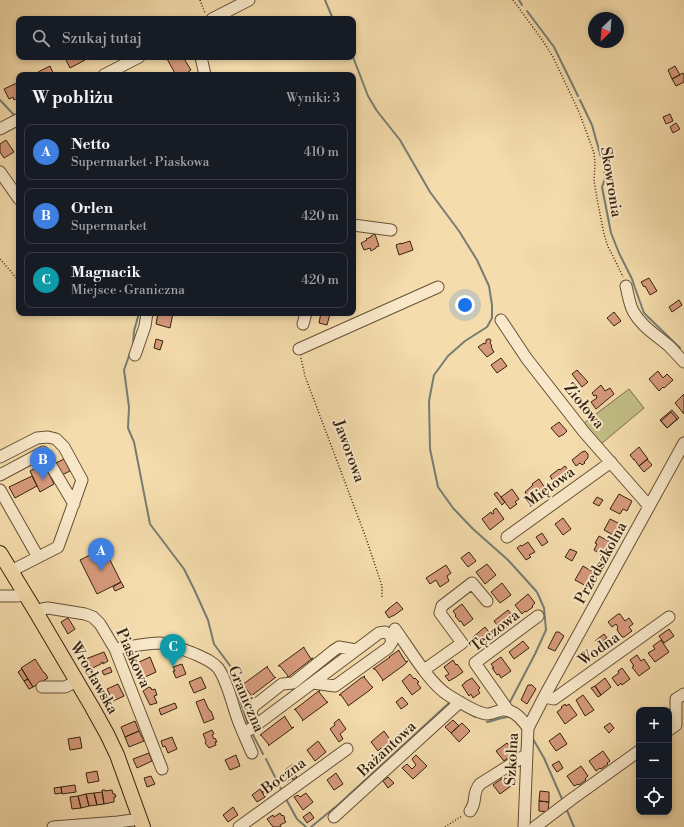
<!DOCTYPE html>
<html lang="pl">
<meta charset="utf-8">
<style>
:root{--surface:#171b24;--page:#242831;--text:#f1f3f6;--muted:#9ea1a6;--line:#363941;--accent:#8c9099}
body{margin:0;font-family:"Libre Bodoni",serif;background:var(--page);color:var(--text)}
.controls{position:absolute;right:12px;bottom:12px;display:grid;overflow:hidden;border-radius:8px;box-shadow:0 2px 6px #0003}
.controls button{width:36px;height:36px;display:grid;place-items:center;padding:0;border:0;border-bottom:1px solid var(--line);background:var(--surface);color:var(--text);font:20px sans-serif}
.compass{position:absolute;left:588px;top:12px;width:36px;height:36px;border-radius:50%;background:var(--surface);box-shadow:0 2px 6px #0003;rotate:205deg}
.you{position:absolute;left:465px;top:305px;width:14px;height:14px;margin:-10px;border:3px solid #fff;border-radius:50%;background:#1a73e8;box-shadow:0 0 0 6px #1a73e833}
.badge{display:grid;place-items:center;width:26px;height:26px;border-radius:50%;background:var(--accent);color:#fff;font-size:13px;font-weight:700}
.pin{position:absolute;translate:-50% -33px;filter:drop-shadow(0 1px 2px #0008)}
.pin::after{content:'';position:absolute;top:21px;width:14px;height:12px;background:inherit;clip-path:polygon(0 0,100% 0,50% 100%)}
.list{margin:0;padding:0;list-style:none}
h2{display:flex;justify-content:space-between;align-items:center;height:52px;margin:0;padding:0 16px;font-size:17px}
h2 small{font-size:13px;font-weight:400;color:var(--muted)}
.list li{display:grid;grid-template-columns:26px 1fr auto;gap:12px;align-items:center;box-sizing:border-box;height:56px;margin:0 8px 8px;padding:0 8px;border:1px solid var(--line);border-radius:8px}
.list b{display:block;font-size:15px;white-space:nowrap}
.list p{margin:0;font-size:13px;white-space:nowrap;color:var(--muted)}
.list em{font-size:13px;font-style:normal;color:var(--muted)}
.icon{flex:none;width:22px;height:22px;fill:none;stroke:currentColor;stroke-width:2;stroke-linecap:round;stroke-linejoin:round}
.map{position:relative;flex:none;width:684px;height:827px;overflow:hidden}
.search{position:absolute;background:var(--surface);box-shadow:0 2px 6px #0003;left:16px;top:16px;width:340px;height:44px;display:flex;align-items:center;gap:10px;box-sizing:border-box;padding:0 14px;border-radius:8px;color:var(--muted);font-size:15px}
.panel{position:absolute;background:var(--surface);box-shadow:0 2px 6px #0003;left:16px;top:72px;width:340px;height:244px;border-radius:8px}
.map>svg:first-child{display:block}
.green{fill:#c2be85;stroke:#7c704a}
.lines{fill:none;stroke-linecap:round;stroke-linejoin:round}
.stream{stroke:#767d72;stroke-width:2}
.building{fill:#d79a7c;stroke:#36220f}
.minor-casing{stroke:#665036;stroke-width:13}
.major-casing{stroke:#36220f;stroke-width:16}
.path{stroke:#36220f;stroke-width:1.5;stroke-dasharray:1 2;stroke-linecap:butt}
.minor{stroke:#f8e8c9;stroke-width:11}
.major{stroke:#f5dcac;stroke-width:14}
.labels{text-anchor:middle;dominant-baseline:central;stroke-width:4;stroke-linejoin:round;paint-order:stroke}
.street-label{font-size:15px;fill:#36220f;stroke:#f8e8c9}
</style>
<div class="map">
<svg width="684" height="827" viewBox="0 0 684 827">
<rect width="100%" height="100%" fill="#f5dcac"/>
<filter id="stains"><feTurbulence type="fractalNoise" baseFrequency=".005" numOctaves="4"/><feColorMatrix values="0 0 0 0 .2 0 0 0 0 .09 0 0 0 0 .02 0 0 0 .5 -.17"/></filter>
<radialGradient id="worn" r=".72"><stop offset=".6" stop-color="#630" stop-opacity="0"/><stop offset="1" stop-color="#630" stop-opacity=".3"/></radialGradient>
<path class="green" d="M629,389L644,408L601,444L584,423Z"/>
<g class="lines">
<path class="stream" d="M325,0L333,19
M519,0L522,5
M527,11L554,47L578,96
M353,57L368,96L377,111L400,140L430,192L459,231L477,260L489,286L492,305V318L487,327L465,341L448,356L434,375L429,401L430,449L438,487L453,508L473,529L508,560L537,592L544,608L546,630L535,654L510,702V704
M0,100L15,116
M580,100L592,125L601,157
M604,167L605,179L602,187L611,233L619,253L632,279L635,288L644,313L680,348
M133,345L134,331L139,313
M130,353L124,370L129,407L128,428L134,442L150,524L184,569L194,589L208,620L214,644L231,667L236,689L248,724
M459,708L475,717
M487,722C495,721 502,716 510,717
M517,722L523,730
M252,733L263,754
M533,739L544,758L562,799
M266,759L282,791
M286,799L297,819L306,827
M566,808L574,827
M311,827L339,804L449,703L452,704"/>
</g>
<path class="building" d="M67,57H84L85,60L70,68L65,58Z
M171,57H173L175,59L178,58L179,60L183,57L191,70L184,75H176L167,59Z
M50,66L54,75H40L38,72Z
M675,66L680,75L672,79L668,70Z
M683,73L684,75V82L676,86L672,79Z
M19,82V97L14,100L13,97L9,99L4,89Z
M670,114L673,121L666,124L663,117Z
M676,123L680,129L673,133L670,127Z
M6,140L14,152L4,158L0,152V144Z
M375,234L379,246L376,247V248L371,251L370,248L364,250L361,243L367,240L366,239L371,237V236Z
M410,241L413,250L399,255L396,245L401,243V244Z
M649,278L657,291L650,295L645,286L644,287L641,282Z
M679,300L682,305L672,312L669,307Z
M614,312L621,321L614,326L607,318Z
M158,313H173L170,328L156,324Z
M321,313H334L333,314H330L327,325L319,323Z
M156,339L163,341L160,350L154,348Z
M488,339H490L491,341L490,343L492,346L491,347L494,352L487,357L478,347L484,343V344L486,343V340Z
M501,358L507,366L497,373L491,365Z
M577,370L588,382L582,387L572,374Z
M658,371L663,378L667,374L673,380L664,388L663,387L659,391L649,379Z
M601,385L605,391L610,388L614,394L596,409L591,402L597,398L596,395L594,396L592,393Z
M684,394V414L675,403Z
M672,410L679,418L667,428L660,420Z
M671,412L677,419L667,428L661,421Z
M559,422L567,431L563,435H562L559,437L551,428Z
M639,447L648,459L639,466L634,459V460L630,455Z
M585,451L588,454V458L584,462L585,463L582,465L580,463L576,466L572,460L582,452Z
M64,459L70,471L62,475L56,463Z
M647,459L652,465L644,472L639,466Z
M44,464L54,484L40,492L30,471Z
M565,466L571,474L566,478L567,480L562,484L561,482L556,486L550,476L559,469L560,470Z
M32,476L37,486L15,498L9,487Z
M539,479L545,488L542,490L543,491L539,494L538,492L535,495L534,494L532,496L533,497L530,500L525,492L533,485L532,484Z
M512,489L519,499L515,502L517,504L510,509L501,497Z
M497,492L505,502L502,505L494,494Z
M619,494L632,501L627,511L623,509L620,514L610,509Z
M597,497L603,500L599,506L593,503Z
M496,508L504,519L490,530L482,519L491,512L492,514L494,513L493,511Z
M563,518L571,529L563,535L555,524Z
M610,519L620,524L613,535L604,530Z
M542,533L548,542L542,546L536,537Z
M599,536L610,542L603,556L594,550L597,544L595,543Z
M528,542L535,552L529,555L531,557L526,560L517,548L521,545L522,546Z
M104,548L121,582L97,594L80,560Z
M570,549L577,552L572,561L565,557Z
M469,552L476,561L468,567L461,558Z
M487,564L496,575L485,584L476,572Z
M446,565L451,573L447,576L449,581L440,587L436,580L430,584L426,578Z
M583,566L593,572L586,586L575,580Z
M121,582L124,587L115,591L113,587Z
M502,583L511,595L500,603L491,592Z
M528,594L535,603L532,606L533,607L526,612L525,611L522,614L515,605Z
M397,602L403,609L393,616H392L389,618L385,612L388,610V609Z
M462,604L473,619L464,626L461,621L460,622L455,616L456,615L453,611Z
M508,610L515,619L511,622L512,623L509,626L506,628L505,627L501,630L494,621Z
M618,614H620L625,621L629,618L633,624L629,627L632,631L624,637H622L617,630L618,627L616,624L612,627L608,622Z
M68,618L75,629L68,634L61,622Z
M485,627L492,636L489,639L490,640L486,643L483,645L482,644L479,647L472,638Z
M669,629L674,636L664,643L659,636Z
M556,632H559L564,636L555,651L548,648Z
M604,634L607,638L598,645L595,641Z
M607,639L612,646L603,652L598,646Z
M661,640L669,652L655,662L648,653L655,649L653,646Z
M523,641L529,648L514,659L509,652Z
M304,647V648L311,659L313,658L287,678L288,676L280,666H278Z
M399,650V651L406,662L408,661L404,665L382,681L383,680L375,669H373L390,657H389Z
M104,652L108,661L103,664V662L101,663V664L88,670L83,660Z
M637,655L641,661L644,659L650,668L639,676L632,667L634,666L630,660Z
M150,657L156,672L143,678L137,663Z
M501,657L511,671L501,678L499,674L497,675L492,668H494L491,664Z
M35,659L44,673H45L48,678L33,687L21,668Z
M453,660L456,665L457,664L463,672L456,677L449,681L445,676L449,674L444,667Z
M182,664L186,674L176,678L173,671H175L173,667Z
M268,666L267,667L275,678L276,677L250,697L251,695L243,685H242Z
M110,667L112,672L104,675L102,671Z
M622,668L630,679L622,685L621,683L618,686L612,678L619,673L618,671Z
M22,669L28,679L24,681L18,672Z
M410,674L414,679L415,678L419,682L417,683L421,688L412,695L402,681Z
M365,676L364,677L372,687H373L370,690L348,706V705L341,695H339L361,678Z
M201,677L206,688L194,693L189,682Z
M472,678L480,688L478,690L480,693L473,698L471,694L469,696L462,685L465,683V682Z
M605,678L611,687L601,695L595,686Z
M28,679L33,687L29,689L24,681Z
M118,684L124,696L113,701L107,689Z
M528,685H532L536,689L527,704L521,700Z
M595,686L601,695L598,697L591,688Z
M149,687L151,688L152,690L155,689L157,695L154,696L157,703L150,705L143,691Z
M320,690L319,692L327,702H328L302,721L303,720L295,709L294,710Z
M583,695L594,710L585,716L576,700Z
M402,697L408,704L401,709L396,702Z
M204,699L208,708L210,711H211L214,719L204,723L196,702Z
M175,703L177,708L161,715L159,709Z
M565,704L566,706L569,704L577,715L565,724L557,712L562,708L561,707Z
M285,716V717L292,728L294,727L268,746L269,745L261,735H260Z
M339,719L346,729L340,734L343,739L339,742L330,729L335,725L334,723Z
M453,720L459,726L451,733L445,727Z
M135,721L139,731L125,737L121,727Z
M462,723L470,731L459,742L451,733Z
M610,723L614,728L609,733L604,727Z
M212,730L214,734L212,735L214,739L215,738L217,742H215L216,745L209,748L205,743L206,741L203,734Z
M139,731L144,741L129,747L125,737Z
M384,731L391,741L382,749L381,748L378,751L371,742Z
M560,733L567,744L556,751L549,741Z
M80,737L82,748L70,750L68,739Z
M172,737L177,749L168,753L165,746L163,747L161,741Z
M318,741L326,752L315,761L307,750Z
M507,743L515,753L504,761L496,751Z
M603,751L610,761L607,763L608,764L601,769L600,768L596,771L589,761Z
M149,753L152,761L137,768L133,759Z
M236,755L240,766L230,770L225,760Z
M416,755L427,766L413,779L402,768L407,764L412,769L416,765L412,759Z
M559,761L563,768L557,772L552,765Z
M293,764L299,772L295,775L297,777L293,780L292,778L286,782L283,777L287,774L285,770Z
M581,766L588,776L585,779L586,780L579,785L578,784L574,786L567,776Z
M97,771L99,781L88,783L86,773Z
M336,773L343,784L334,790L327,780Z
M151,776L155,784L147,787L144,778Z
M388,777L394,783L388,788L383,781Z
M504,777L511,786L500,794L493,785Z
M75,785L76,792L62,794L61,787Z
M61,787L62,793L55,794L54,788Z
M268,788L271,792L265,797L262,792Z
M260,789L265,797L257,802L252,795Z
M102,790H105V791L112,790L113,794H115L116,797H114V802L104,804Z
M540,791L549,792V802L539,801Z
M102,792L104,804L97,805L94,793Z
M94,793L97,805L89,806L86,794Z
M306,793L313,802L303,810L294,797L298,795L300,797Z
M86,794L89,806L81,808L78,796Z
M78,796L81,808L72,809L70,797Z
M539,801L549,802L548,812L539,811Z
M233,807L238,815L228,822L223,815Z
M310,812L314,818L307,823L303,817Z
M280,813L282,816L283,815L285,818L284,819L286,822L280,825L281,827H273L267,819L273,815L274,817Z"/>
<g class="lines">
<defs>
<path id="minor" d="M212,19L249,0
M201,57L205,75
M104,75L139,57
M0,129L19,119
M0,172L19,199
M353,225L391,230
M626,286C628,294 629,303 633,311C641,326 656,335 669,346C674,351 679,357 684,362
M501,320L527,359L584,432L649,506
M303,324L306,313
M299,349L438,287
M135,355L145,326L147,313
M0,457L37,438L48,437L56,439L64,447L82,480L58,547L11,571
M0,475L43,452L74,504
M0,490L38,557
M507,537L611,462
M0,596H18L24,593
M36,612L42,609L48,608L85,614L93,617L100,624L115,649L162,769
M395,629C409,648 429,683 448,695C456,700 479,714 487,714C492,714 497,711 502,710C514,709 522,719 528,728
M115,649C129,647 146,643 160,643C172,644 184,650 195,654C204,658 212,661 218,668C227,680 232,703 237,717C241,729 247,741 252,753
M424,670L462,643L440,613L442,606L472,583L487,601
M42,687H65L77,681
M544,697L554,699L669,617
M508,710L475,663L538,616
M257,725L252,717L251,711L254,706L282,684L293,683L333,651L339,647L356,650
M669,730L676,725V699L684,694
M244,733L252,728L379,633L385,632L390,635L392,642L388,648L335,686L313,683
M470,811C478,801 471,794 480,784L526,755
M334,817L460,702
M53,827L118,822L140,819
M239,827L347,749
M524,827L528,728L544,697L684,443
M535,827L572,799L639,751"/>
<path id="major" d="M0,553L36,612L92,707L107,734L117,755L143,827"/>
</defs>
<use href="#minor" class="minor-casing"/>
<use href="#major" class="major-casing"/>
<path class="path" d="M200,0L205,13
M513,0L543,41L553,57L579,112L594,153L595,164L594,181L598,204L604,234L608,247L613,256L623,277
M0,259L19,281
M301,358L305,376L366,538L382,586V598
M445,827L462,816"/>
<use href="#minor" class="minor"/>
<use href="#major" class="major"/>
</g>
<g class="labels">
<g class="street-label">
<text transform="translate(611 182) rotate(81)">Skowronia</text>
<text transform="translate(584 406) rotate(51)">Ziołowa</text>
<text transform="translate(349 451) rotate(70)">Jaworowa</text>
<text transform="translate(550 487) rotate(-36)">Miętowa</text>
<text transform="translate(601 563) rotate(-61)">Przedszkolna</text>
<text transform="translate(495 631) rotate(-38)">Tęczowa</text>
<text transform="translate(599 649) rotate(-35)">Wodna</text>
<text transform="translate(133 658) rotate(66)">Piaskowa</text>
<text transform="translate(94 678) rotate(60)">Wrocławska</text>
<text transform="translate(246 699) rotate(67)">Graniczna</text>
<text transform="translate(387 749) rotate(-43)">Bażantowa</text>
<text transform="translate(512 759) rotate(-87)">Szkolna</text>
<text transform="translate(284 776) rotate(-36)">Boczna</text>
</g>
</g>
<rect width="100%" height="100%" filter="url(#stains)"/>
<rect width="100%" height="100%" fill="url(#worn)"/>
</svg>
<div class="controls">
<button>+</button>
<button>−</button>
<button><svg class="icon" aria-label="locate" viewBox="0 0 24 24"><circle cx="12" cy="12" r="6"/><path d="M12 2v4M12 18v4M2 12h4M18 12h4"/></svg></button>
</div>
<svg class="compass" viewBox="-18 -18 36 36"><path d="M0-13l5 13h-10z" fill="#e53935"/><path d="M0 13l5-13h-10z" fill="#9ea1a6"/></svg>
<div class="you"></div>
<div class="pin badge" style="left:101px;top:571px;background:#3f7fe0">A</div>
<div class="pin badge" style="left:43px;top:480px;background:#3f7fe0">B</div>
<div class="pin badge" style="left:173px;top:667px;background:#0f9aa8">C</div>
<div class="search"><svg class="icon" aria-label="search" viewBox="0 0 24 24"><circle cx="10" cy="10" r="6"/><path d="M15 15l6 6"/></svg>Szukaj tutaj</div>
<section class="panel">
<h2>W pobliżu<small>Wyniki: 3</small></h2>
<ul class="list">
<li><span class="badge" style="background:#3f7fe0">A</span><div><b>Netto</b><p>Supermarket · Piaskowa</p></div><em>410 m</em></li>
<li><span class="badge" style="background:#3f7fe0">B</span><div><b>Orlen</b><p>Supermarket</p></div><em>420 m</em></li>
<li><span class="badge" style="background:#0f9aa8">C</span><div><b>Magnacik</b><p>Miejsce · Graniczna</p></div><em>420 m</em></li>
</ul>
</section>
</div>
